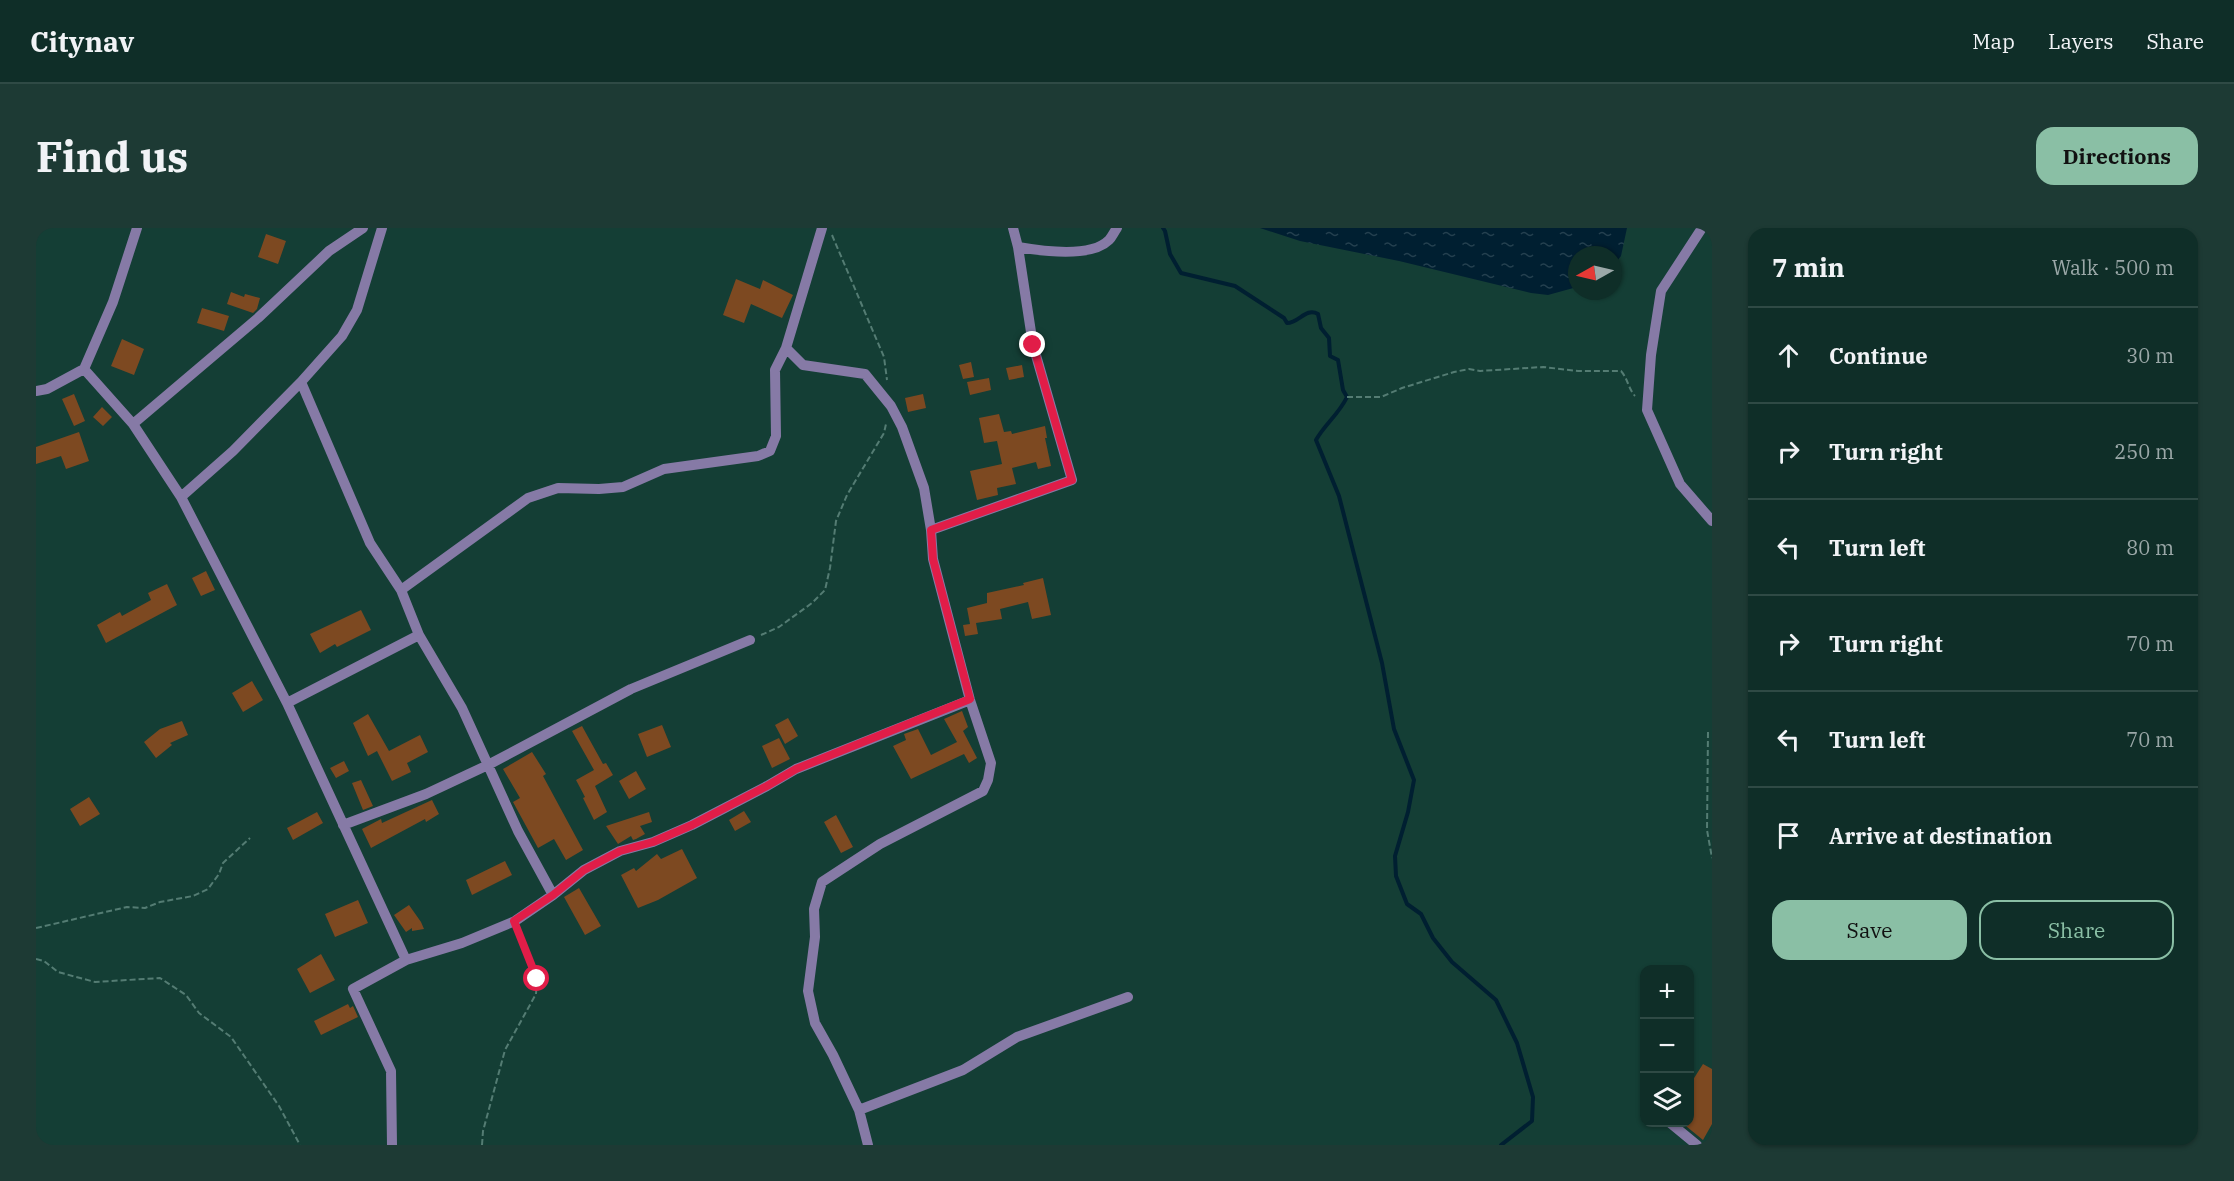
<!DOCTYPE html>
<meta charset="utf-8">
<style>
:root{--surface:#0f2e28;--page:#1d3a34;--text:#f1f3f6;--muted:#9ba8a8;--line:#2f4a45;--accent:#8abfa5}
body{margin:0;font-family:"IBM Plex Serif",serif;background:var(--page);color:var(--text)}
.controls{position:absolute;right:18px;bottom:18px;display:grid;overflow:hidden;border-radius:12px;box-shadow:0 2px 4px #0004}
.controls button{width:54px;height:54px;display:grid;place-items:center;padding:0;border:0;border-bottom:2px solid var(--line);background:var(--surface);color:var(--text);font:30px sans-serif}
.compass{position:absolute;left:1532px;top:18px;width:54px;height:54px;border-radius:50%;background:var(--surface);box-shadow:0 2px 4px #0004;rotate:262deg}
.stop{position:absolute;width:18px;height:18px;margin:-14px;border:4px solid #e11d48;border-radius:50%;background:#fff}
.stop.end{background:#e11d48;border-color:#fff;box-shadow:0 2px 6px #0008}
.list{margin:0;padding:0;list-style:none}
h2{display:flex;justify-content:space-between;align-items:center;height:78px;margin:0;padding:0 24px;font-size:26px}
h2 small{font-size:20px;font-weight:400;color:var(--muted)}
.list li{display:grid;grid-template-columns:39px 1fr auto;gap:18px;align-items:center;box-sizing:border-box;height:96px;padding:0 24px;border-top:2px solid var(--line)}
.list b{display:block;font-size:22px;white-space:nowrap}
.list em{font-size:20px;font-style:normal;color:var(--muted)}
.actions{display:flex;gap:12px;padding:18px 24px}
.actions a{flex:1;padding:14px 0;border:2px solid var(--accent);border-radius:18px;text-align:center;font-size:21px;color:var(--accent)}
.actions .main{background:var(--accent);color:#111}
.icon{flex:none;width:33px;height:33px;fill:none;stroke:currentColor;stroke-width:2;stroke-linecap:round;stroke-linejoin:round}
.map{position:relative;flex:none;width:1676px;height:917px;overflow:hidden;border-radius:18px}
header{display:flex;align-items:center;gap:36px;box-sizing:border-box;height:84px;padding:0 30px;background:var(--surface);border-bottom:2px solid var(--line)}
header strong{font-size:28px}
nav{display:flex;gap:33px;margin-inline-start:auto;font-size:21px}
.intro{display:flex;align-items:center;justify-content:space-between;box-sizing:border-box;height:144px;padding:0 36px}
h1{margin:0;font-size:42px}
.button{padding:15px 27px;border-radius:18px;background:var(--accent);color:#111;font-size:21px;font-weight:700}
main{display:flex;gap:36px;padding:0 36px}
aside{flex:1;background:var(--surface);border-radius:18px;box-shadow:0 2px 4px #0004}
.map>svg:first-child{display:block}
.water{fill:url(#water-ripples)}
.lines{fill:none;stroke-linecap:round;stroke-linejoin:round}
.stream{stroke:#001f31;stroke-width:4}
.building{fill:#7d4921}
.path{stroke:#547c73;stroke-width:2;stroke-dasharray:6 3;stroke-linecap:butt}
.minor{stroke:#867aa6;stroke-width:10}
.route{stroke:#e11d48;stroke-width:8}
</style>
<header>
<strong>Citynav</strong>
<nav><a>Map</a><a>Layers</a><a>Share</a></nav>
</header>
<div class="intro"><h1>Find us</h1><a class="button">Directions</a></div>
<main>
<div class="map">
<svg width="1676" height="917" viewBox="0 0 1676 917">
<defs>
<pattern id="water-ripples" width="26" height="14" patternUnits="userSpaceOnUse" patternTransform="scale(1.5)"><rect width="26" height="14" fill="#001f31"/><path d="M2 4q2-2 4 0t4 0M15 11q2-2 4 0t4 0" fill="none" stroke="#24404f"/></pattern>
</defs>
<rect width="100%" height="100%" fill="#143e35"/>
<path class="water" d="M1224,0H1591L1585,28L1577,38V27H1541V59L1512,67L1495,65L1363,33L1264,13Z"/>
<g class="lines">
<path class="stream" d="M1127,0L1129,3L1134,26L1145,45L1199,58L1248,90L1251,95C1263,95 1270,79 1282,86L1285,100L1293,110L1294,128L1302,132L1307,162L1311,169C1303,186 1289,196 1280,212L1303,268L1346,435L1358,501L1378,552L1372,584L1359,628L1360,648L1371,676L1385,686L1397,710L1416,734L1460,772L1481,815L1497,869L1496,893L1465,917"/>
</g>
<path class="building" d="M230,6L250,13L242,36L222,29Z
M700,51L724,61L727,52L757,67L746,90L715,76L708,95L687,87Z
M195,64L208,69L209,66L224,70L221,81L217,85L191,76Z
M166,80L193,88L188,103L161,95Z
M86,111L108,121L98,147L75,138Z
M935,134L938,149L927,151L923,137Z
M986,137L988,149L973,152L970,140Z
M953,150L955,162L934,167L931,154Z
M38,166L49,193L38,198L26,171Z
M887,166L890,180L872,184L869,170Z
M66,179L76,189L67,198L57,189Z
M963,186L968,204L975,203L976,206L1009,198L1011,210H1009L1015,238L1002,241L1000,234L976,240L980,256L961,260L962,267L941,272L934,243L966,236L961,213L948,215L943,190Z
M43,204L53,233L30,241L25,228L0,236V219Z
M170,343L179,362L165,368L156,350Z
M1007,350L1015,387L996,391L992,374L964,381L966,391L940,395L942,406L929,408L927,397L934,396L931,380L951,375V365L988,357L987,355Z
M131,356L141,377L70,415L61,397L84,384L86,388L115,372L112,365Z
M325,382L335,402L301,419L299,416L284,425L274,406Z
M216,453L227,472L207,484L196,465Z
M926,483L932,499L927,503L941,530L933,535L928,526L875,551L857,518L870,512L868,506L882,501L895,527L921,514L908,491Z
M332,486L353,523L384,507L392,524L371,535L375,544L356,553L341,523L332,528L317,495Z
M752,490L762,508L749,516L739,497Z
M146,493L152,507L134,515L136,517L120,530L108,514L124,501Z
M626,497L635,519L611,529L602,506Z
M546,498L567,536L570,535L577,547L559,558L571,584L558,592L547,570L549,569L540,552L558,542L536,503Z
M743,510L754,531L736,540L726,518Z
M496,524L510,546L507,548L547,622L530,632L518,611L502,620L477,574L484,570L467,541Z
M308,533L313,543L300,550L294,540Z
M600,543L610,561L593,571L583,553Z
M325,552L337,578L327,582L316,555Z
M53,569L64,586L44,598L34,581Z
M396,572L403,586L390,594L389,591L335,620L326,601L345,591L346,595Z
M708,583L715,594L699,603L693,592Z
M281,584L287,595L257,612L251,600Z
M613,584L616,594L604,598L609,606L600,611L597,612L595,608L582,616L570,598Z
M800,587L817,619L805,625L788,594Z
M646,621L661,650L622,672L602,680L585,647L598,640L600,643L621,626L625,631Z
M469,633L476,647L436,667L430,652Z
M543,660L565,698L549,707L528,669Z
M322,672L332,695L299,709L289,686Z
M373,677L385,694L388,701L376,703V700L370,704L358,687Z
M285,726L299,752L274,765L261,741Z
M312,776L314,780L317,778L322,789L285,807L278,793Z
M1667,836L1676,841V896L1667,912L1645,894H1653V858Z"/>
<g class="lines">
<path class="path" d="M796,7L848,129L851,152
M1311,169H1345L1366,160L1418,144L1433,141L1444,143L1507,139L1542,143H1585C1592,151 1592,160 1599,168
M725,407L743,399L776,375L789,362L794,340L800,293L811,267L848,205L850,196
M1672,504L1671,602L1676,630
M0,700L91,679L109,680L124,674L157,668L172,661L183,646L187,635L214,610
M0,731L8,733L22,744L59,754L124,750L150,767L163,785L195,809L243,878L264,917
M446,917L447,903L469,822L500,766L501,751L482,704"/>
<path class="minor" d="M1666,0L1625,63L1615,127L1611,182L1644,256L1676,293
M982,19C1005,23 1055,30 1073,12C1076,9 1078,4 1081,0
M750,120L767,137L829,146L855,178L866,199L888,260L895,302L897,331L934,472L955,535L952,552L947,563L844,616L786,654L778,681L779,709L772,763L779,795L797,827L823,882L832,917
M48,141L97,196L145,269L251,475L370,732
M265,154L334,315L365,362L383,407L426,480L482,603L517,667
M0,163L11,161L48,141L77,74L101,0
M97,196L222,90L293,23L327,0
M145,269L197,223L265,154L306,108L321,82L346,0
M895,302L1036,252L997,117L982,19L977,0
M365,362L492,270L522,260L563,261L587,259L628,241L722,228L734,223L740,208L739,142L750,120L786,0
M251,475L383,407
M307,597L390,566L452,537L595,461L714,412
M823,882L927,842L981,809L1092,769
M1633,894L1661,917
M356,917L355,843L317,761L370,732L426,715L479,693L517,667L548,642L584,623L617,614L656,597L731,558L760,541L934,472"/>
</g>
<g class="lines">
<path class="route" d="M501,751L478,693L517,667L548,642L584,623L617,614L656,597L731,558L760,541L934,471L897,331L895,302L1036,252L997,117"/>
</g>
</svg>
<div class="controls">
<button>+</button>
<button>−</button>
<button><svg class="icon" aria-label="layers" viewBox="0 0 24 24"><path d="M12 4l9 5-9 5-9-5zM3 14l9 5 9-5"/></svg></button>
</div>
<svg class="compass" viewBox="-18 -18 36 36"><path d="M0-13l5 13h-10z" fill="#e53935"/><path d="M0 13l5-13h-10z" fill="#9ba8a8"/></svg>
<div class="stop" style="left:501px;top:751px"></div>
<div class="stop end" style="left:997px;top:117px"></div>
</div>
<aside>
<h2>7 min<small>Walk · 500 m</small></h2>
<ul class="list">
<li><svg class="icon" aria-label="ahead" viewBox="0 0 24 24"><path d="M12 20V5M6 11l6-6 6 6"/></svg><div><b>Continue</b></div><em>30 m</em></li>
<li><svg class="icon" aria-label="right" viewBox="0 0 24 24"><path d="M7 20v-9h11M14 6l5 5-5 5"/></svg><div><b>Turn right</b></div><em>250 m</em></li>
<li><svg class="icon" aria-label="left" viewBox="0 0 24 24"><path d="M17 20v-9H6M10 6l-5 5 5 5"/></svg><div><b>Turn left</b></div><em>80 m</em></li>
<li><svg class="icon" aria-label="right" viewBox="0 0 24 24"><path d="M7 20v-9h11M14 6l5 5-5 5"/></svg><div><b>Turn right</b></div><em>70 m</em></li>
<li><svg class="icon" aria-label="left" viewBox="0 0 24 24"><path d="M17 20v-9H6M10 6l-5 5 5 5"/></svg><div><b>Turn left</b></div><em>70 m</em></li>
<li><svg class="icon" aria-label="arrive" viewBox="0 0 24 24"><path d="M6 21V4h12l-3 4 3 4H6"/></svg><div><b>Arrive at destination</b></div></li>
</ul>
<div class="actions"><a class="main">Save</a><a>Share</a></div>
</aside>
</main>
